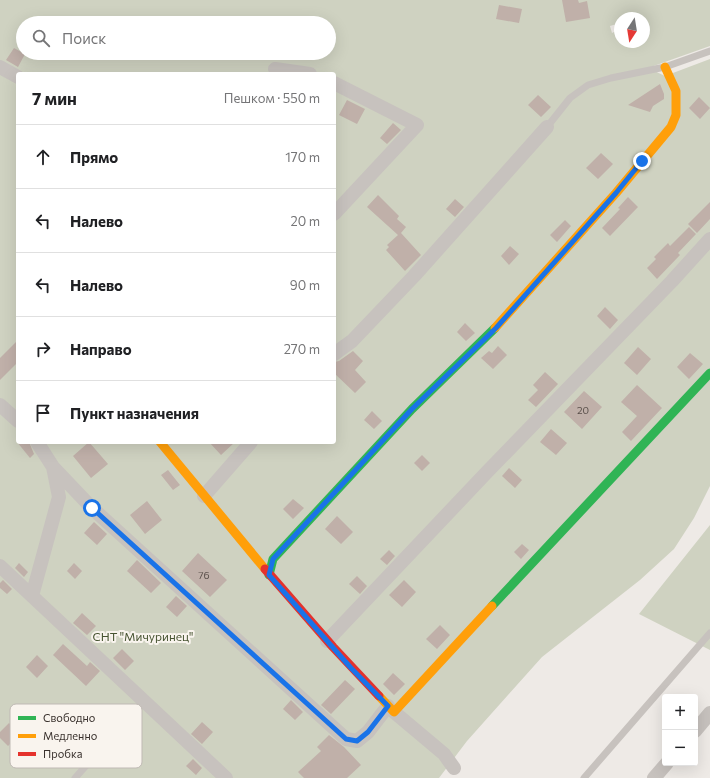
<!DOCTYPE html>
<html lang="ru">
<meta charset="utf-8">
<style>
:root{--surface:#fff;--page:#f6f6f6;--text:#202124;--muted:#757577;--line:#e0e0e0}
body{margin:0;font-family:Commissioner,sans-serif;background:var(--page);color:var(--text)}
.controls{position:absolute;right:12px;bottom:12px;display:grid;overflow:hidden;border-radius:4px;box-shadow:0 4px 16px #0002}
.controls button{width:36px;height:36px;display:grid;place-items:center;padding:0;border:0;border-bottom:1px solid var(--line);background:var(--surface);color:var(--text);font:20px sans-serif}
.compass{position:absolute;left:614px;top:12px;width:36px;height:36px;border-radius:50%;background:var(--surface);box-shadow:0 4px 16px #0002;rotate:192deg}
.stop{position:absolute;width:12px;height:12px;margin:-9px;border:3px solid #1a73e8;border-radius:50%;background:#fff}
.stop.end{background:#1a73e8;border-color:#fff;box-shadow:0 1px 4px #0008}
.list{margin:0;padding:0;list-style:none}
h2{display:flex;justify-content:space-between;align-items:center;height:52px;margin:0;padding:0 16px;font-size:17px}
h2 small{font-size:13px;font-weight:400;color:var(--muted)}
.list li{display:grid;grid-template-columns:26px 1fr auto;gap:12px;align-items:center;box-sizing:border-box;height:64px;padding:0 16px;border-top:1px solid var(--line)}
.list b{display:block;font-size:15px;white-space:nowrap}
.list em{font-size:13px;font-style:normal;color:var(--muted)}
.icon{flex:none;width:22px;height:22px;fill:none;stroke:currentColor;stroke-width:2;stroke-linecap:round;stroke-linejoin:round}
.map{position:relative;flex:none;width:710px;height:778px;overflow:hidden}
.search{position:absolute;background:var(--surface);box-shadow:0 4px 16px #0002;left:16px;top:16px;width:320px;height:44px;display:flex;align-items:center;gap:10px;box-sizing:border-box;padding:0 14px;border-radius:22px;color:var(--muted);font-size:15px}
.panel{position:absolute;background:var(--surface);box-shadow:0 4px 16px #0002;left:16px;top:72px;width:320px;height:372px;border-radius:4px}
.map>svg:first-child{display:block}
.green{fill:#cfd2c1;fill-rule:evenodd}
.building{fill:#c0b0a9}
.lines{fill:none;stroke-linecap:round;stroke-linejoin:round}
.lane{stroke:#c7c2be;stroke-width:7}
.street{stroke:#c7c2be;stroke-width:14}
.fast{stroke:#30b455;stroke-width:9}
.slow{stroke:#ff9f0a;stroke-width:9}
.jam{stroke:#e5322d;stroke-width:9}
.route{stroke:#1a73e8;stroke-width:5}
.labels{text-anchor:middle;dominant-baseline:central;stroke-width:4;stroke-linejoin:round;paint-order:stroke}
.number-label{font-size:10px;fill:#5a504b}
.park-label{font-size:12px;fill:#475432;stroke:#f9f4ee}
.key{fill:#f9f4ee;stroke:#bfb9b4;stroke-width:1}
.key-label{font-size:11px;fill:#38302c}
</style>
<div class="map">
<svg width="710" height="778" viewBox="0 0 710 778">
<rect width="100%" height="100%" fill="#eeeae6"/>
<path class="green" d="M0,0H710V46L648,68L665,76L710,59V486L694,518L674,549L640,580L542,657L467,741L439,778H0ZM638,17L644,18V42H620V29L612,33L610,26L620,23V18ZM23,23H329V53H23ZM18,74H334V442H18Z
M710,525V650L639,614Z"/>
<path class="building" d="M562,0H578L579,3L587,1L590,18L566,22Z
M499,5L522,9L519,23L496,19Z
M14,48L25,54L18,67L6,60Z
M660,84L664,94V99L653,106L650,112L628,105Z
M538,95L551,107L541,117L528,105Z
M699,97L710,108L700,119L689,108Z
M347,100L365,109L357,124L339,115Z
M393,123L401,130L387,144L380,138Z
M601,153L613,164L598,179L586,168Z
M378,195L399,216L397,219L406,227L401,233L421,255L405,271L386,250L389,247L387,245L398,235L367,207Z
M628,197L638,207L610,236L602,228L620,209L618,208Z
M455,199L464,207L455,217L446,209Z
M710,202V219L697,233L688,224Z
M565,220L571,226L557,242L550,235Z
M689,227L696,234L678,253L680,255L657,279L647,268L656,259L654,257L668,243L670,246Z
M510,246L519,254L509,265L501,256Z
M605,307L618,320L610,329L597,316Z
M465,323L475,333L466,341L457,332Z
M18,340V362L0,380V358Z
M498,346L507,355L493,369L481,358L489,351L492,353Z
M638,347L651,359L637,375L624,363Z
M353,351L363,361L355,370L366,382L355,393L334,373V362L339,361Z
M690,353L703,364L689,379L677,367Z
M545,372L558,384L536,407L528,400L538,390L533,385Z
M637,385L662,408L631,441L622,432L637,416L621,402Z
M584,391L602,407L582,429L564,412Z
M372,411L382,421L374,429L364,420Z
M551,429L567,443L556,455L540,442Z
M17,442H29L34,454L30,458Z
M89,442L108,464L91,478L73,456Z
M209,442H235L221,455Z
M422,455L430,463L422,471L414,463Z
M509,468L522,480L515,488L502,476Z
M168,470L180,485L173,490L161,475Z
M293,499L304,508L293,519L283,509Z
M147,501L162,520L145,534L130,515Z
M337,516L353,532L341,544L325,529Z
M94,522L107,534L97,545L84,533Z
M522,544L529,550L521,559L514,552Z
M389,550L395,556L387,565L380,559Z
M198,553L227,580L210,597L182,571Z
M137,560L161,583L151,593L127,571Z
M19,563L28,572L24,577L15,568Z
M74,563L82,571L75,579L67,571Z
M357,576L367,586L360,594L349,584Z
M3,580L12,589L7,594L0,588V583Z
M404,580L416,592L402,607L389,595Z
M176,596L187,606L177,617L166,607Z
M82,613L96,626L87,635L73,623Z
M440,625L450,635L437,649L426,639Z
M63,644L87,666L90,662L100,671L86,686L53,655Z
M122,649L134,661L125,670L113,658Z
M37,655L48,666L37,678L26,667Z
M393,673L405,684L394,695L383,684Z
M345,680L355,689L331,714L321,705Z
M291,700L303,712L295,720L283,709Z
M202,722L213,732L202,744L191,734Z
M9,723L20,734L8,746L0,738V732Z
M329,735L344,747L361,765L347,778H304L298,772L321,751L317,747Z
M193,759L202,768L196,775L186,766Z"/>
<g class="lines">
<path class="lane" d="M547,127L570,98L588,85L611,78L665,67L710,51
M75,778L144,701
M584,778L710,633"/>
<path class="street" d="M0,67L18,77
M275,69L310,74
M334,83L417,125L334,214
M334,354L352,341L414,276L547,127
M0,405L18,421
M53,467L92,508L346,739L357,741L368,732L388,706
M204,496L251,442
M0,566L226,778
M32,596L59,497L53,467L37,442
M327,641L487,472L672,281L710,239
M394,712L444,754L454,768
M695,731L710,713
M654,778L667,763"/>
<path class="fast" d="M269,575L273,559L412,409L495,328
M492,606L710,373"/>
<path class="slow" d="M495,328L616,193L671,127L676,115V91L665,67
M160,442L265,569
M379,696L394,712L492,606"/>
<path class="jam" d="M265,569L333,647L379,696"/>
</g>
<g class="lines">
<path class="route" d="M92,508L346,739L357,741L368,732L388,706L351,668L269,575L273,559L412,409L496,328L616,193L642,161"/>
</g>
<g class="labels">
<g class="number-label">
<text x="583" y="410">20</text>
<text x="204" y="575">76</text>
</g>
<g class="park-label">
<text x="143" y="636">СНТ "Мичуринец"</text>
</g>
</g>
<rect x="10" y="704" width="132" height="64" rx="6" class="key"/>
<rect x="18" y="716" width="18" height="4" fill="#30b455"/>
<rect x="18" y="734" width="18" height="4" fill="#ff9f0a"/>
<rect x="18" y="752" width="18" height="4" fill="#e5322d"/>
<g class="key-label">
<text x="43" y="722">Свободно</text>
<text x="43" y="740">Медленно</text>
<text x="43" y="758">Пробка</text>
</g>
</svg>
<div class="controls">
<button>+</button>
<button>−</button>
</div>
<svg class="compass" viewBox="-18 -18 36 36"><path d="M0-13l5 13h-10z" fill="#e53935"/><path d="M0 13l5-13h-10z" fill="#757577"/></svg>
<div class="stop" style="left:92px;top:508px"></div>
<div class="stop end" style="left:642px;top:161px"></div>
<div class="search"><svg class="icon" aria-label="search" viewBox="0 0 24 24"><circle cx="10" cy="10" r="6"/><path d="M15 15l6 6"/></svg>Поиск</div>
<section class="panel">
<h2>7 мин<small>Пешком · 550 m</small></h2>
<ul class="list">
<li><svg class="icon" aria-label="ahead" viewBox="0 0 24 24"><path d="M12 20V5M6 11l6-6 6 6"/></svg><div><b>Прямо</b></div><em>170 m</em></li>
<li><svg class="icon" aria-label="left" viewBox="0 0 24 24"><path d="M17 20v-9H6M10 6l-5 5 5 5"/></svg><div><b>Налево</b></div><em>20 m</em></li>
<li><svg class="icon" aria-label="left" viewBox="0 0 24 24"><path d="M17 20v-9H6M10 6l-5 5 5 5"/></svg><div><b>Налево</b></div><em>90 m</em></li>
<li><svg class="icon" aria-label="right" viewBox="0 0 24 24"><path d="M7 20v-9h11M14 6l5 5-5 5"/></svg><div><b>Направо</b></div><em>270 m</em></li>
<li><svg class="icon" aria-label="arrive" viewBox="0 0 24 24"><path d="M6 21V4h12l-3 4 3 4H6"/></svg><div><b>Пункт назначения</b></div></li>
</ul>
</section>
</div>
